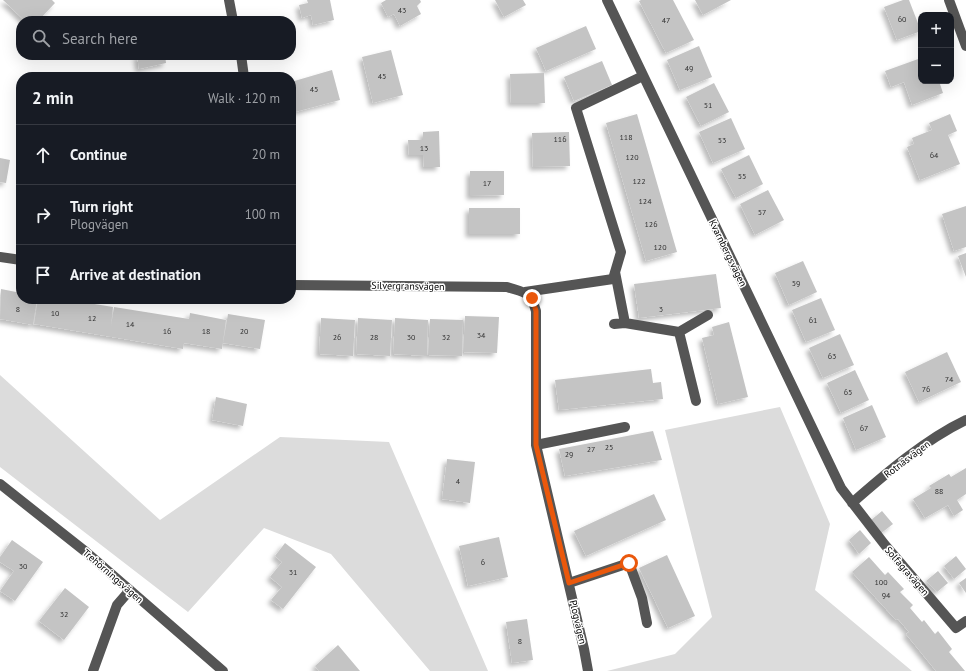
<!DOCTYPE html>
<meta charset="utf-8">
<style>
:root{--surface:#171b24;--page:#20242c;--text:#f1f3f6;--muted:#9ea1a6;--line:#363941}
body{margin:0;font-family:"PT Sans",sans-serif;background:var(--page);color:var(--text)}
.controls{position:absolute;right:12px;top:12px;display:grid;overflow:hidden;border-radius:8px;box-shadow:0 4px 16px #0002}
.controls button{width:36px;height:36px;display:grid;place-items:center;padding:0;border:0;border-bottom:1px solid var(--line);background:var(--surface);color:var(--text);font:20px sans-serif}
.stop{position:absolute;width:12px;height:12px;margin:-9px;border:3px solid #ea580c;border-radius:50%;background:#fff}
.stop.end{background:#ea580c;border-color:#fff;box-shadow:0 1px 4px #0008}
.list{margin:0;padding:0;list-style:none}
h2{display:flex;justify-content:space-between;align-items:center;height:52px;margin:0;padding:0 16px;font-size:17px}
h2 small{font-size:13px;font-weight:400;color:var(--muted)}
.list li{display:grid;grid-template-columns:26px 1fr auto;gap:12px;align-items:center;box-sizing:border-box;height:60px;padding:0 16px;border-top:1px solid var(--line)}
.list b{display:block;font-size:15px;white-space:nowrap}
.list p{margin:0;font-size:13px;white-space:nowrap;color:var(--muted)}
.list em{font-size:13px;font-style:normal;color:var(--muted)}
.icon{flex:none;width:22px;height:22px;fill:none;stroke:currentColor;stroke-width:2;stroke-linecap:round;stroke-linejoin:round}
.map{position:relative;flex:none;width:966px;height:671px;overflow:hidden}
.search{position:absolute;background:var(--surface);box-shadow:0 4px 16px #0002;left:16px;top:16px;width:280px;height:44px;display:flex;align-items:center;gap:10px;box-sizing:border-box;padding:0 14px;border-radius:16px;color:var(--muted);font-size:15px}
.panel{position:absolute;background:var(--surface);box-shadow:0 4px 16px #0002;left:16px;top:72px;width:280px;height:232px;border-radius:16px}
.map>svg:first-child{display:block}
.green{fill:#dcdcdc}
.building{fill:#c4c4c4;filter:url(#shadow)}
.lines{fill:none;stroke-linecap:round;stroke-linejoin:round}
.minor{stroke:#555;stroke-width:10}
.route{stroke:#ea580c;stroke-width:5}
.labels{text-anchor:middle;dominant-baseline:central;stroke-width:3;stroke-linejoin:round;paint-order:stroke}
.number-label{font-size:8px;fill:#313131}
.street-label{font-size:10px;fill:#000;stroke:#fff}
</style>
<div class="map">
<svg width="966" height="671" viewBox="0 0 966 671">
<defs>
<filter id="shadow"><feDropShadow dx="-3.5" dy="3.5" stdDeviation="2" flood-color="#0004"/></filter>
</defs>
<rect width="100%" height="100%" fill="#fff"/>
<path class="green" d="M0,375L160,520L280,437L389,442L488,671H430L331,554L264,528L188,612L0,467Z
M780,407L830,524L815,590L912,671H607L675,654L712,617L665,430Z"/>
<path class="building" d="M3,0H52L55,3L38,21H25Z
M307,0H330L334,20L313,25L311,15L302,18L299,5L308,3Z
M386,0H420L421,2L417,6L421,14L400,26L394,14L388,17L381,3Z
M495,0H523L526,5L504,17Z
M641,0H673L694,40L666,53L639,1Z
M695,0H731L703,15Z
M903,0H909L921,31L897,40L884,7Z
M586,26L596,49L546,71L536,48Z
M699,46L712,77L680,90L667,60Z
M391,50L403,95L373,103L362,57Z
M137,55H165L166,63L139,69Z
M921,58V81H939L943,93L912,105L904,82L891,87L885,71Z
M602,61L612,85L574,101L564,77Z
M332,70L340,100L295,112L291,97V82Z
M544,73L545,103H511L510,74Z
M714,83L729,112L701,126L686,97Z
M637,114L677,252L646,261L606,123Z
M950,114L957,131L948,135L960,164L920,180L907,147L914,144L912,138L932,130L929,123Z
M731,118L745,149L713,163L699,132Z
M439,131L440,167H424L423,155H409L408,140H423V132Z
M569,132L570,166L533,167L532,133Z
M749,155L763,184L736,198L721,169Z
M0,158L10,160L6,183L0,182Z
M470,171H504V195L470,196Z
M768,190L784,220L755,235L740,204Z
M966,206V247L954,251L942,214Z
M469,208H520V234H469Z
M966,253V277L958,256Z
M803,261L817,292L789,305L775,273Z
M716,274L721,308L639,318L634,284Z
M1,289L21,293V299H37L33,325L0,319Z
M821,298L835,330L806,342L792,310Z
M38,299H59L76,302V301L113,307L111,326L114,307L189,319L190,313L226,320L222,349L184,343L183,349L34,324Z
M228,314L265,320L260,349L223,343Z
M465,316L499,317L497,353L463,352Z
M321,318L355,320L353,356L319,354Z
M358,318L392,320L390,356L356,354Z
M395,318L428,320L427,356L393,354Z
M430,319L463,320L462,356L428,355Z
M729,322L748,397L718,404L702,338L714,335L712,327Z
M840,334L854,365L823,378L809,348Z
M947,352L961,382L919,402L905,372Z
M651,369L653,383L661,382L663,399L559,410L555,380Z
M855,370L869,400L841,413L827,383Z
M216,397L247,404L243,426L212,420Z
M872,405L886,437L856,450L843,418Z
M653,431L662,460L565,476L559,449Z
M447,459L475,462L470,503L442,499Z
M966,468V494L957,500L963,510L954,516L948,505L925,518L913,499L931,488L929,486L949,474L951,477Z
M654,494L666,520L586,556L574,531Z
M882,511L893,524L880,534L870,521Z
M860,530L871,543L859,554L849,540Z
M499,537L508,577L468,586L459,546Z
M12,540L43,562L15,601L0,591L14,571L0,562V557Z
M285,543L316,567L283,609L271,600L282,587L270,577L282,562L275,556Z
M667,555L695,616L668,628L639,568Z
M956,556L966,569L954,579L944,566Z
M869,557L885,575L888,572L904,589L900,592L913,605L910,608L922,622L924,620L935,634L938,631L952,649L949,652L965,671H936L906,634L909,632L898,619L896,620L852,572Z
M938,571L948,583L937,592L926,581Z
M966,578V593L959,583Z
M65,588L89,607L64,640L39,621Z
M527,619L533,660L512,663L506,622Z
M338,645L360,671H319L315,666Z"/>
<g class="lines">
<path class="minor" d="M229,0L233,21
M607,0L841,488L885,545L956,628L966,621
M949,0L966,46
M241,55L244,77
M0,257L21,260
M615,272L625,323
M291,285L507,287C526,293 530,291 536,311V445L584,649L588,671
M525,292L613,279L621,252L576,108L643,76
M614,324L625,323L679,332L708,315
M679,332L696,401
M536,445L625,427
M0,484L86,552L223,671
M852,503C885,474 926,439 966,420
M569,583L629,563L642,598L647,623
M93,671L117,605L130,590"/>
</g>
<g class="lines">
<path class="route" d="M532,298L536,311V445L569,583L629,563"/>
</g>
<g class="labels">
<g class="number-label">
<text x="402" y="10">43</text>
<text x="902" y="19">60</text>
<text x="666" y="20">47</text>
<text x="689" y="68">49</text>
<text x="382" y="76">45</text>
<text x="314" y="89">45</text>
<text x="708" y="105">51</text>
<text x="626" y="137">118</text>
<text x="560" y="139">116</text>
<text x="722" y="140">53</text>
<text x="424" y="148">13</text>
<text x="934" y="155">64</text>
<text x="632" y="157">120</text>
<text x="742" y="176">55</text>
<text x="639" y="181">122</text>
<text x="487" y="183">17</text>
<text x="645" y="201">124</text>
<text x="762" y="212">57</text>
<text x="651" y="224">126</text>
<text x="660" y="247">120</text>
<text x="796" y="283">59</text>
<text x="18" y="309">8</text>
<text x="661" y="309">3</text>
<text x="55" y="313">10</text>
<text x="92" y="318">12</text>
<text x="813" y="320">61</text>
<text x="130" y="324">14</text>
<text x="167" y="331">16</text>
<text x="206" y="331">18</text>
<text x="244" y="331">20</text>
<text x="481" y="335">34</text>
<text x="337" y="337">26</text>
<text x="374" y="337">28</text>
<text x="411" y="337">30</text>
<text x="446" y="337">32</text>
<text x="832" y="356">63</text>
<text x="949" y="379">74</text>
<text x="926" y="389">76</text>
<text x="848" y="392">65</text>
<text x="864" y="428">67</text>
<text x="609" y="447">25</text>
<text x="591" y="449">27</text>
<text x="569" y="454">29</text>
<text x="458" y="481">4</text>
<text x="939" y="491">88</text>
<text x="483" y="562">6</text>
<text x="23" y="566">30</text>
<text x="293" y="572">31</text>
<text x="881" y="582">100</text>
<text x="886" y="595">94</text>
<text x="64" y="614">32</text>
<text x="520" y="641">8</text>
</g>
<g class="street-label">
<text transform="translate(728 253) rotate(64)">Kvarnbergsvägen</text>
<text transform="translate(408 286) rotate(1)">Silvergransvägen</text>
<text transform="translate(907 459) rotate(-37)">Rotnäsvägen</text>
<text transform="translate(907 571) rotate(49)">Solfagravägen</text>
<text transform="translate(113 576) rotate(41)">Trehörningsvägen</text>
<text transform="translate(578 622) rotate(77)">Plogvägen</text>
</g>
</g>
</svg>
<div class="controls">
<button>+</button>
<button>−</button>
</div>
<div class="stop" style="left:629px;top:563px"></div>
<div class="stop end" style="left:532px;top:298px"></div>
<div class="search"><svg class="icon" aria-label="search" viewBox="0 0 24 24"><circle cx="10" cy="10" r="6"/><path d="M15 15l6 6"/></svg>Search here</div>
<section class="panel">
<h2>2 min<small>Walk · 120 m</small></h2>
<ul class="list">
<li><svg class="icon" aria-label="ahead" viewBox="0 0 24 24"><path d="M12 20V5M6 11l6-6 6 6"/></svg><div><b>Continue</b></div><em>20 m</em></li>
<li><svg class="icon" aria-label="right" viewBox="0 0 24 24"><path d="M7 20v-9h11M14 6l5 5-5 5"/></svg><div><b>Turn right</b><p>Plogvägen</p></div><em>100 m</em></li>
<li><svg class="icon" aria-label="arrive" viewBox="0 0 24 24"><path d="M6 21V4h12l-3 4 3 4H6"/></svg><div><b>Arrive at destination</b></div></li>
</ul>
</section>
</div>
